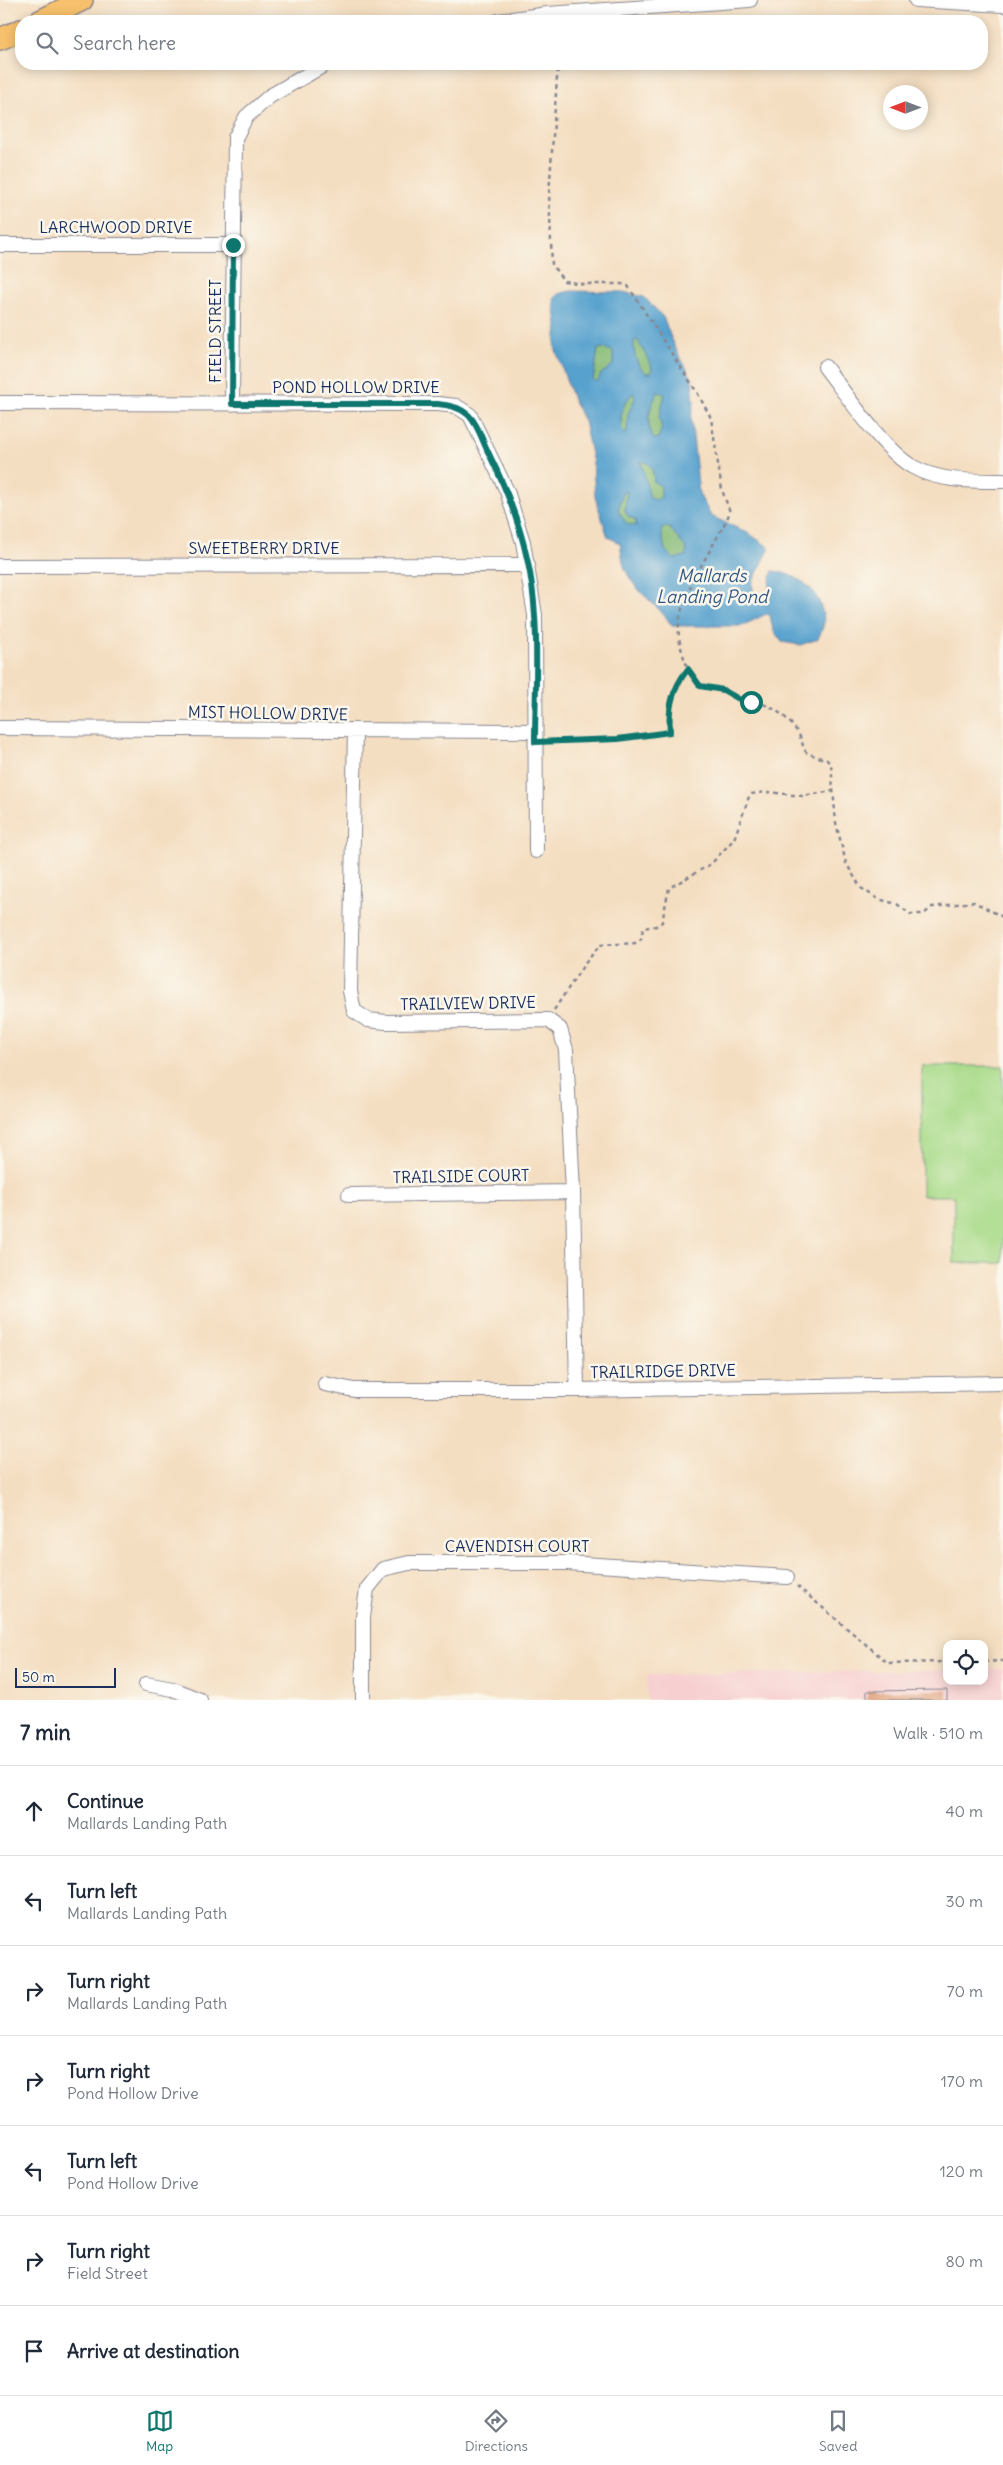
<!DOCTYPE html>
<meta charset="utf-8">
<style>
:root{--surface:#fff;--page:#f2f2f3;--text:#1f2937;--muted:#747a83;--line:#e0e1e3;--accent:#0f766e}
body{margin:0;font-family:Delius,sans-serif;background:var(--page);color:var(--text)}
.controls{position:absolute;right:15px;bottom:15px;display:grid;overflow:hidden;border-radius:10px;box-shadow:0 2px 12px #0003}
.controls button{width:45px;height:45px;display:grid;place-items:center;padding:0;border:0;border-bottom:1px solid var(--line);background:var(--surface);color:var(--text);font:25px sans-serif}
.compass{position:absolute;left:883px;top:85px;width:45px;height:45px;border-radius:50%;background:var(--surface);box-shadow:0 2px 12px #0003;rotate:270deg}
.scale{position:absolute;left:15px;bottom:12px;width:101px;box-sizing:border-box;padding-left:5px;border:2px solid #1b2f5e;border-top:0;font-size:14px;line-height:18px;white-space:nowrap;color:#1b2f5e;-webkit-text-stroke:4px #fbf7ec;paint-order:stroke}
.stop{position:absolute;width:15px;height:15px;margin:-11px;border:4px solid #0f766e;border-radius:50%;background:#fff}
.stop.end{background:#0f766e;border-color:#fff;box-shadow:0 1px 5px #0008}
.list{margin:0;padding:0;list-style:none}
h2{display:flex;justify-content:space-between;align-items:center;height:65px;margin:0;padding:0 20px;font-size:21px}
h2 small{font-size:16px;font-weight:400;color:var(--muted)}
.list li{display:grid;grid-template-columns:32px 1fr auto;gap:15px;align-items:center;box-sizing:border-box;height:90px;padding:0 20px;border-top:1px solid var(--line)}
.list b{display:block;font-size:19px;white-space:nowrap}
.list p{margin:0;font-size:16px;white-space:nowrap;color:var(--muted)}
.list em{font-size:16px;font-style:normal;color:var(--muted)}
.icon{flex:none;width:28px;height:28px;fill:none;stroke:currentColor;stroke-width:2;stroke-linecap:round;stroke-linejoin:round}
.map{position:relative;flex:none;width:1003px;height:1700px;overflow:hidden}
.search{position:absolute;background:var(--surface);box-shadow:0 2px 12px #0003;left:15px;right:15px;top:15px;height:55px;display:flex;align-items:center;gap:12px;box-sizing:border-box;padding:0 18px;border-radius:20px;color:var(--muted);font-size:19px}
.sheet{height:695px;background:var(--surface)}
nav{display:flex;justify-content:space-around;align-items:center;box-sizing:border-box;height:70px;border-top:1px solid var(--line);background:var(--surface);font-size:14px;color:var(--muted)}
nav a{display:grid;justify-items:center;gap:2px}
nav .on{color:var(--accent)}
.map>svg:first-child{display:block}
.built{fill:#f7cfd1}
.green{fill:#a9db8a;stroke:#628574}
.forest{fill:#86bb76;stroke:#50756a}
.water{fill:#57a1ce;stroke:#396896;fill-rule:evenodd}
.building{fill:#dc966e}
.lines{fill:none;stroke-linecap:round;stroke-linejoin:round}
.minor-casing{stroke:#888690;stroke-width:16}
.primary-casing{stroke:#888690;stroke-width:24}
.path{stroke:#888690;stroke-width:2.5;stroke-dasharray:4 4;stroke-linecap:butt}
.minor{stroke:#fff;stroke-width:14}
.primary{stroke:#f7c06c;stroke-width:21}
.route{stroke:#0f766e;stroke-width:6}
.labels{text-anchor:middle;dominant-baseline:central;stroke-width:5;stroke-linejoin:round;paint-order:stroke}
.street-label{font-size:16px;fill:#1b2f5e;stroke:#fbf7ec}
.water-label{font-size:18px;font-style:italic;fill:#305785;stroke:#fbf7ec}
</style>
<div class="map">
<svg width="1003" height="1700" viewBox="0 0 1003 1700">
<rect width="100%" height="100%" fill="#fbf7ec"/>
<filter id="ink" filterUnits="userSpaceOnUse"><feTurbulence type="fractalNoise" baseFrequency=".02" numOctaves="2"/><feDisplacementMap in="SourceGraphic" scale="10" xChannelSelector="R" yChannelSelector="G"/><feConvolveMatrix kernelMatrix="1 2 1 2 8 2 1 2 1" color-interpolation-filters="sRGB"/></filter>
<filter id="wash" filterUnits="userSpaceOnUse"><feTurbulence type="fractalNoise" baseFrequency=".0096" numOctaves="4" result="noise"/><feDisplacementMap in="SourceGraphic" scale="20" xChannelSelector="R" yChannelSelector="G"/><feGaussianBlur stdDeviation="1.12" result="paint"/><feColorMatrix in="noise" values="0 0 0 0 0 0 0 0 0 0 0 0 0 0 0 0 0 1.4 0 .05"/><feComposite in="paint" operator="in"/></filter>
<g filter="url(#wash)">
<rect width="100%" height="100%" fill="#f4dec1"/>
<path class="built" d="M984,1669H1003V1700H647V1675L947,1670V1681H984Z"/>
<path class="green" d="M922,1066H1003V1263H954V1196H922Z"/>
<path class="forest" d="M637,339L652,367L651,373H646C636,364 633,354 634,341Z
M602,348L613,351V366L602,373L598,382L593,380L598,349Z
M658,392L665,393L659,418L662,428L658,438L654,440C645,423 649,408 658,392Z
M634,393L635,399L628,414L627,433L624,434C617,421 622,402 634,393Z
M641,461C653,463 653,471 654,482L661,486V497L656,500L650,498Z
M627,491L625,510L628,516L636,520V526L627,524L618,510L623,492Z
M666,527L670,528L688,550L685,556L674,559L665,550L661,529Z"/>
<path class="water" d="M570,291L623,292L644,297L663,317L675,348L692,378L694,404L691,417L699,494L711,516L748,533L770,548L752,583L754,596L762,604H767C770,593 768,581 773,571C801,575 821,591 824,621C824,626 820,634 818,639L800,645L782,642L773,630L770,615L766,614L742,626H672C660,605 636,594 626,571C622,563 622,552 620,543L608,537L595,497L593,463L584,421L572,397L555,347L557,325L554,300L558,294ZM637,339L652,367L651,373H646C636,364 633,354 634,341ZM602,348L613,351V365L602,373L597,382L593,380L598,349ZM658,392L665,394L659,418L662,428L658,438L654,439C644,424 649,407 658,392ZM634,393L635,399L628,414L627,433L624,434C617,422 622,401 634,393ZM641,461C653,463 653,471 654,482L661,486V497L656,500L650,498ZM627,491L625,510L628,516L636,520V526L627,524L618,511L623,492ZM666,527L670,528L687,550L685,556L674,559L665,550L661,530Z"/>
<g id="blocks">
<path class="building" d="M947,1690V1700H867V1691Z"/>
</g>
</g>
<g filter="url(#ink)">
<use href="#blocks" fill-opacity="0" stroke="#888690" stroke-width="1"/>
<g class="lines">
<defs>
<path id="minor" d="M916,0L1003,5
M498,21L548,14L750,0
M0,245H233
M825,367C846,394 885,452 913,467C940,482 973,481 1003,481
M0,403L438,404L456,406L470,415L507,491L523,542L535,615L536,851
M232,404L235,138L246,117L270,96L326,64
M0,566L528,565
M0,728L535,731
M355,731L350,991L354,1011L368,1020L386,1022L548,1020L560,1029L566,1050L573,1192L577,1390
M349,1195L573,1192
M325,1384L354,1390H577L1003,1383
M146,1684L173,1689L200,1700
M363,1700V1617L367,1589L383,1569L409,1563H567L787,1577"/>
<path id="primary" d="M40,21L82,0
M0,39L21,30"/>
</defs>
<use href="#minor" class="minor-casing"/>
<use href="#primary" class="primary-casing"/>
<path class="path" d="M688,669L700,686L723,690L746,703C768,699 792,719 801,739C803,744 803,749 807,753L827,760L831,765L836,823L846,863L861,888L878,899L897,904L910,914H924L932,907L974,902L1003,917
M549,741L618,739L670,732C668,707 672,688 688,669C684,658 680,647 679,636C674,599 716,546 730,512L722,490L711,418L698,394L628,286L622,284H582L564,281L552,265L549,194L558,64
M554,1010L583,966L600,945L637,943L641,939L643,928L656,926L662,922L669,888L711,864L734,839L750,794L769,792L802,796L833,791
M797,1586L888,1663L947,1662
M984,1662L1003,1661"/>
<use href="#minor" class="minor"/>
<use href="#primary" class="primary"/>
</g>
</g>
<g class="lines" filter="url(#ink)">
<path class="route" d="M233,245L232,404H438C476,407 475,426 490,456C515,506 532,560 535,616C538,657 535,700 535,742L618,739L670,732C668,707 672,689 688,669L700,686L723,690L746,703L751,702"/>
</g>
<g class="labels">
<g class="street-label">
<text x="116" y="227">LARCHWOOD DRIVE</text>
<text transform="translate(215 331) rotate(-90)">FIELD STREET</text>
<text x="356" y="387">POND HOLLOW DRIVE</text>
<text x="264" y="548">SWEETBERRY DRIVE</text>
<text transform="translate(268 713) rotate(1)">MIST HOLLOW DRIVE</text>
<text transform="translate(468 1003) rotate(-1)">TRAILVIEW DRIVE</text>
<text transform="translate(461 1176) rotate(-1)">TRAILSIDE COURT</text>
<text transform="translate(663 1371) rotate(-1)">TRAILRIDGE DRIVE</text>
<text x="517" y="1546">CAVENDISH COURT</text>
</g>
<g class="water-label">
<text x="712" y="575">Mallards<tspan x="712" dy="21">Landing Pond</tspan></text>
</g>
</g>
</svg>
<div class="controls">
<button><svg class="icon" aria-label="locate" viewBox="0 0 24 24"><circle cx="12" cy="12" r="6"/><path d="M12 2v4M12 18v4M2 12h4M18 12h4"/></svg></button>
</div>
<svg class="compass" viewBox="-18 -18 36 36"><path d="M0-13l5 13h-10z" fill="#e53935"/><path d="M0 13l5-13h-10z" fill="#747a83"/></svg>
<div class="scale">50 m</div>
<div class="stop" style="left:751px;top:702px"></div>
<div class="stop end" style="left:233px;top:245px"></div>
<div class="search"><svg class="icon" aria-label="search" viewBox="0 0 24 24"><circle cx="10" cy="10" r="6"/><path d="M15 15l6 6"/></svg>Search here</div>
</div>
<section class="sheet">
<h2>7 min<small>Walk · 510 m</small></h2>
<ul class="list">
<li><svg class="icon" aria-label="ahead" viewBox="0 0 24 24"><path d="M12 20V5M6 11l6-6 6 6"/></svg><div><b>Continue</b><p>Mallards Landing Path</p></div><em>40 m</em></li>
<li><svg class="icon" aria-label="left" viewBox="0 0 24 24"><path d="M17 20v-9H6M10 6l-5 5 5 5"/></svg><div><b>Turn left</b><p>Mallards Landing Path</p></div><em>30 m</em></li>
<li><svg class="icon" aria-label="right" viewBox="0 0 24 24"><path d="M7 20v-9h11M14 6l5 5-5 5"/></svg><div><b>Turn right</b><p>Mallards Landing Path</p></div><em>70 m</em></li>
<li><svg class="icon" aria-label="right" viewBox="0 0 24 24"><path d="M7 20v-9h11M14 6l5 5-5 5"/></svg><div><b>Turn right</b><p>Pond Hollow Drive</p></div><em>170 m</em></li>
<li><svg class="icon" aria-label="left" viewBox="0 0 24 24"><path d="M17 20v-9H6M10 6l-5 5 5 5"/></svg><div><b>Turn left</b><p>Pond Hollow Drive</p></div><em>120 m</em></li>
<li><svg class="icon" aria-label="right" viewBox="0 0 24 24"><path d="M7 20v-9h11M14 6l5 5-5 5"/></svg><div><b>Turn right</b><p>Field Street</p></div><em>80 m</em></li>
<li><svg class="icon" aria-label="arrive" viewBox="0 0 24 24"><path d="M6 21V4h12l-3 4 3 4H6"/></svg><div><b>Arrive at destination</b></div></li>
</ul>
</section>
<nav>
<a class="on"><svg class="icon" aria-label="map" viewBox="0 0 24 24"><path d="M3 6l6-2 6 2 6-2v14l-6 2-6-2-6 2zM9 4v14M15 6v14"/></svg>Map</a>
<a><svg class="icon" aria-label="directions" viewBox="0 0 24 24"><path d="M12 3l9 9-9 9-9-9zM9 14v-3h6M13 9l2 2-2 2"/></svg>Directions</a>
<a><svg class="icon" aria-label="saved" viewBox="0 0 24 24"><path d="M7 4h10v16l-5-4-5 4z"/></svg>Saved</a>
</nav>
